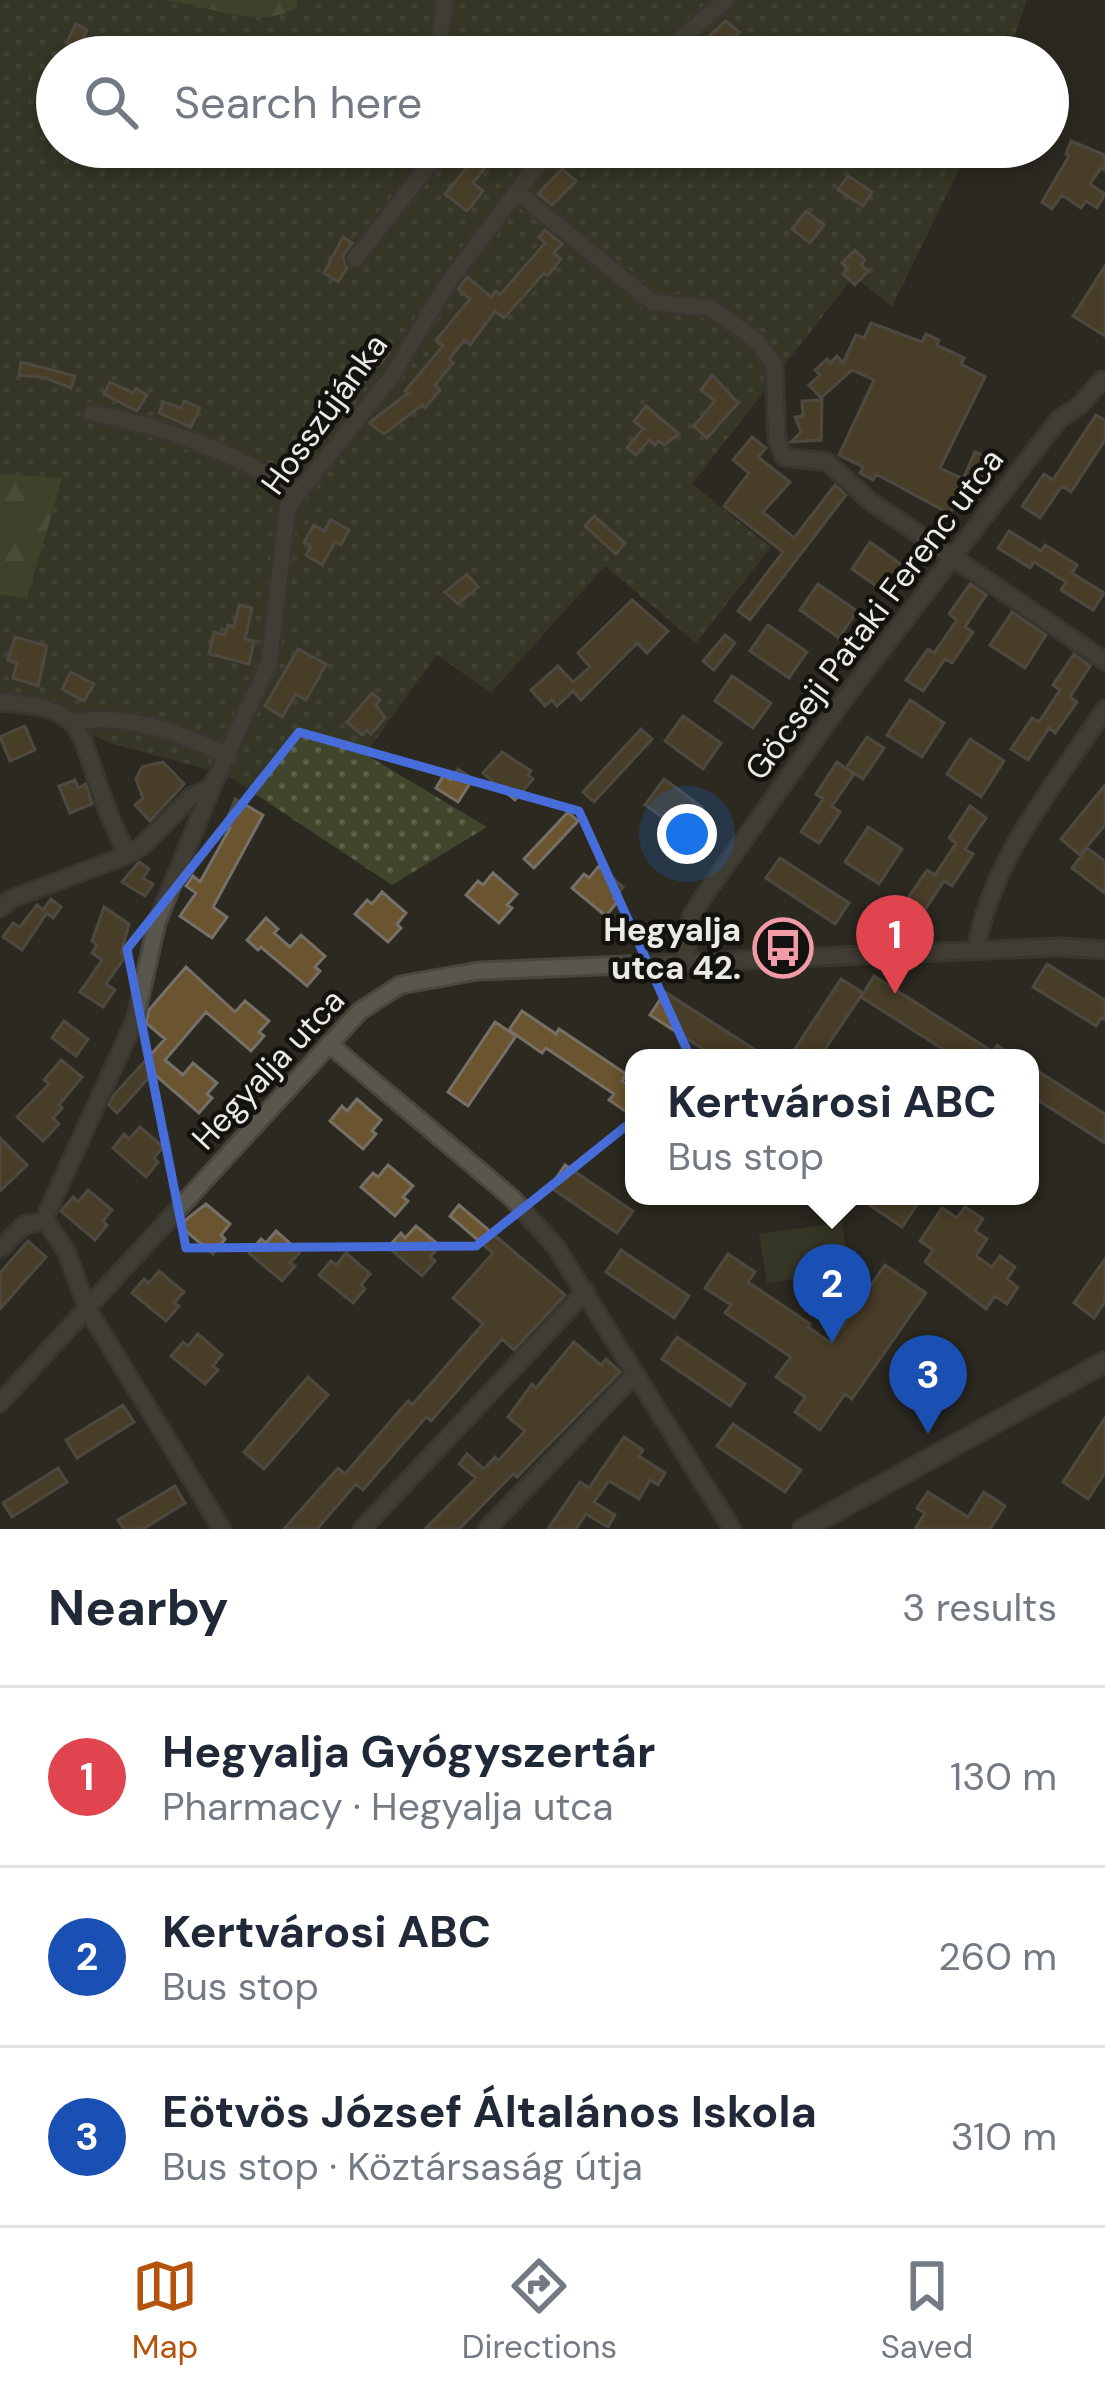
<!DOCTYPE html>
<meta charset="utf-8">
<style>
:root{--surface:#fff;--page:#f6f6f7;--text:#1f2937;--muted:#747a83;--line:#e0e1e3;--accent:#b45309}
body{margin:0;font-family:"DM Sans",sans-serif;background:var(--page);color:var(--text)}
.you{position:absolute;left:687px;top:834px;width:42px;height:42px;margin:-30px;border:9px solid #fff;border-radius:50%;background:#1a73e8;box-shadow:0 0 0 18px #1a73e833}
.badge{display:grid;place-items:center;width:78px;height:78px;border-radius:50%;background:var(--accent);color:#fff;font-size:39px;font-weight:700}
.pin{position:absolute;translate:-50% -99px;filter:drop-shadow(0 3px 6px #0008)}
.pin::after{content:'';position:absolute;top:63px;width:42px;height:36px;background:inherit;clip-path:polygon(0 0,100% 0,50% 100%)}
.popup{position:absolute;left:625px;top:1049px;width:414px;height:156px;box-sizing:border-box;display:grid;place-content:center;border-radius:24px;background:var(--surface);filter:drop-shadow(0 3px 9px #0005);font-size:39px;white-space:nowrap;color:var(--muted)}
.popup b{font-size:45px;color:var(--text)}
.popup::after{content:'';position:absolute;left:50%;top:100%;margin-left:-24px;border:24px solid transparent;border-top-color:var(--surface)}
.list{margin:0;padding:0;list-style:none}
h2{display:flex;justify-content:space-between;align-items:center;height:156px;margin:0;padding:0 48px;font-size:51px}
h2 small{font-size:39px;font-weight:400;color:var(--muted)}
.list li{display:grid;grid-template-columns:78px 1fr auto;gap:36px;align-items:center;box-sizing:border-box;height:180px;padding:0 48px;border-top:3px solid var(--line)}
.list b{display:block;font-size:45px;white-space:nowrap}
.list p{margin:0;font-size:39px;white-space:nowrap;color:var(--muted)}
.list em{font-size:39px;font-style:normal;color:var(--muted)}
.icon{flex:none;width:66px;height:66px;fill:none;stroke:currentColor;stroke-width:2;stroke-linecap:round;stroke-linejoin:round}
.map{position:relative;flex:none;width:1105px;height:1529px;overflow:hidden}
.search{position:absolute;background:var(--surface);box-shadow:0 6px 18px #0003;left:36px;right:36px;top:36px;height:132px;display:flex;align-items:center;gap:30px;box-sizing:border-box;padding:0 42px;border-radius:66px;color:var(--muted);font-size:45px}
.sheet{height:696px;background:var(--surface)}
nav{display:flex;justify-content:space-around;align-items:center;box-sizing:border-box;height:168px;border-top:3px solid var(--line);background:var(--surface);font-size:33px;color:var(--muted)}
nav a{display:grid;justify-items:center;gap:6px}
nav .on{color:var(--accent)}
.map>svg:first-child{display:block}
.grass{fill:#40462b}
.forest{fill:url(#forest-firs)}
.park{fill:url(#park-dots)}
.building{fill:#6b5530;stroke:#767066;stroke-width:3}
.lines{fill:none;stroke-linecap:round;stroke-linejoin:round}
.minor-casing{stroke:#48463e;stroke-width:21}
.tertiary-casing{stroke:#48463e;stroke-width:24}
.minor{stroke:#59564c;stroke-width:15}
.tertiary{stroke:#59564c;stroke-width:18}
.marked{fill:none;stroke:#466dda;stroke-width:9;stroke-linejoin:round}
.labels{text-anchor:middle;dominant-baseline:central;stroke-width:9;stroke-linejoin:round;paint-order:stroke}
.street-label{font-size:33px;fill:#eceae4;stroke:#13120e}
.poi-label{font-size:33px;font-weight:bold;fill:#eceae4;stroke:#13120e;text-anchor:end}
</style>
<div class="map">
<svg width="1105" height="1529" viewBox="0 0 1105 1529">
<defs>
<pattern id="forest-firs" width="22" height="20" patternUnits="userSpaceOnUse" patternTransform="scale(3)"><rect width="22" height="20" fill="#586038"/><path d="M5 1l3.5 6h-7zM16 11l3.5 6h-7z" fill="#707755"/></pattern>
<pattern id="park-dots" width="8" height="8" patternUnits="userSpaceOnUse" patternTransform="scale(3)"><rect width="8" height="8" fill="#40462b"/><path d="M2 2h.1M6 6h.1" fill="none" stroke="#5c614a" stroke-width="1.8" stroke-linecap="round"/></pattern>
</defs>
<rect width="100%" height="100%" fill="#2c2920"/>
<path class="grass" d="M842,1222L849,1271L767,1283L759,1234Z"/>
<path class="forest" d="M163,0H298L295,10C258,28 201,9 163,0Z
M0,474L63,477L27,599L0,595Z"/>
<path class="park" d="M0,0C52,0 106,0 158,0C202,2 253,30 294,10L298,0H1027L1007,57H57V147H970L892,307L854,276L692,484L771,547L696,643L605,566L491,693L437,655L365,754L487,827L392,885L225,774L109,743L36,709L0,703V595L27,599L63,478L0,474Z"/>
<path class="building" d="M726,21L739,32L718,57H708L697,47Z
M76,24L87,30L84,37L99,44L94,55L67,42Z
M1071,141L1105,155V170L1101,168L1090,184L1105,194L1097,208L1086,201L1081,208L1062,195L1052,209L1042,202L1069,156L1066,154Z
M477,155L488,164L473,183L483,191L467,211L445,194Z
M562,169L576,181L552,205L538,194Z
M848,176L872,192L863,206L838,190Z
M806,211L824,225L810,243L792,229Z
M545,230L562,244L554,253L561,259L548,276L544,273L504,318L495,311L470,345L464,340L449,359L453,363L435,385L440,390L425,408L422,405L384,434L369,423L408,393L405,391L443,346L436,340L470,299L458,289L467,277L491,297L496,291L500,295L545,243L539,237Z
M343,237L352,243L343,256L347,268L338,282L324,273Z
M855,250L865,260L861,265L868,271L855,285L843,274L848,269L842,263Z
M1105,266V336L1073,316Z
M871,323L922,342L926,334L939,340L937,345L964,358L961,364L985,377L940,468L963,479L975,452L991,459L972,502L959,496L950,514L876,474L873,480L860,473L863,467L839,455L874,380L852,370L821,398L809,385L820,375L815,370L827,359L830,363L837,356L843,363L856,335L864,338Z
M375,345L388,353L381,363L377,361L359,391L356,389L345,403H341L335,394Z
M21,362L75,376L71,388L46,378L19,375Z
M712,375L738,403L707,438L694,426L715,401L701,390Z
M110,382L133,393L136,388L147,395L137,411L104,394Z
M822,400L821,440L791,442L801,432L795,417L803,416L802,401Z
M184,401L200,408L191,427L159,413L163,402L181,408Z
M646,406L679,434L664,445L658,441L655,445L649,440L636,455L627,448L643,429L634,421Z
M1096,415L1105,420V440L1071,492L1062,486L1040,518L1022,506L1044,474L1053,480Z
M752,437L766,448L758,457L790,482L763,512L794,538L835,485L846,495L750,620L738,611L783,552L724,506L749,473L733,460Z
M594,516L625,543L616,554L585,526Z
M331,520L349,530L341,545L335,542L322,565L306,555L311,546L304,542L314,525L324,531Z
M1009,531L1041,551L1045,545L1077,565L1072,573L1104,593L1093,610L1061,590L1066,582L1034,562L1030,568L998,548Z
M870,542L909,570L891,596L852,569Z
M467,574L478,587L458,604L445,592Z
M818,584L857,611L839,638L800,610Z
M970,584L986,595L965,627L973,632L952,663L945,659L923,691L906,680L928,649L934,653L957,620L949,614Z
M632,600L668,631L647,653L637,643L581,700L573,691L557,706L552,700L545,706L531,690L558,666L573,682L590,667L578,653Z
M239,605L252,608L245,639L254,641L249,664L209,654L214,632L225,635L228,625L234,627Z
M1012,612L1046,635L1025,668L990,645Z
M768,625L807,652L789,678L750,651Z
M725,635L735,643L714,670L703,661Z
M15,637L47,646L38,686L13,678L17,663L8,660Z
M298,649L326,664L306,700L296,694L282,717L265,706Z
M1074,654L1090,666L1070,697L1077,702L1055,733L1049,728L1028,760L1011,749L1032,718L1039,722L1060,690L1053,685Z
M71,672L94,684L84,701L62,689Z
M732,676L771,703L753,728L715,701Z
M372,693L380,700L376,705L385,718L371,734L367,730L362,735L347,722Z
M910,700L944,723L922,757L887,735Z
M683,716L721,743L703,769L665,741Z
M25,726L35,750L10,761L0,737Z
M641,729L652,739L594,802L583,792Z
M867,737L884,748L863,779L846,768Z
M970,739L1004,761L981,797L947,774Z
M502,752L531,771L528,775L533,779L515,800L483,773Z
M163,762L184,784L150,821L135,805L143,798L136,779L142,767Z
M837,762L854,774L832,806L840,812L819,843L801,832L823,799L816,794Z
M458,769L473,779L458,802L436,788L444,775L451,780Z
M664,779L702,807L684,832L645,805Z
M75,780L78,788L86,784L92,804L70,813L59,786Z
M1105,785V825L1080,855L1061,839Z
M235,799L263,815L213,907L227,917L212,938L180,916L196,893L186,886L193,876L200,882L230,828L225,825Z
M970,806L986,818L965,849L973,854L952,886L944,881L923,913L906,901L927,870L935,875L956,843L949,838Z
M568,812L578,821L534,868L524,859Z
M868,827L902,849L879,884L845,862Z
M1087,848L1105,861V893L1072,868Z
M780,858L849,903L835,924L766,878Z
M139,862L149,869L143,878L153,884L145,896L122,882Z
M599,866L623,887L614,898L618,901L606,916L572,888L584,874L589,878Z
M493,873L517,894L507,905L512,908L499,923L466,895L478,881L483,885Z
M382,892L406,913L397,924L401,928L388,942L355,914L367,900L372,904Z
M51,899L61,907L53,918L47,913L22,950L3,937L13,923L20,927L37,905L43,910Z
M104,907L129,924L121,953L125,957L106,984L115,990L103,1007L80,992L102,960L92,953L97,945L92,941Z
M266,918L278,929L274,933L290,947L301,935L325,956L315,967L320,971L307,986L261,947L258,950L247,940Z
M1047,964L1105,1000V1020L1101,1018L1096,1026L1033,987Z
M186,967L235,1012L245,1001L269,1021L259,1032L264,1036L251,1051L206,1012L165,1060L183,1075L193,1063L217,1083L207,1094L212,1098L199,1113L153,1073L117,1113L109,1105L113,1096L165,1039L146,1023L149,1010Z
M874,976L993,1052L997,1045L1017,1058H957L861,997Z
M841,979L863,993L819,1058H789Z
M665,992L768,1058H717L650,1015Z
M522,1011L556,1034L559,1029L626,1074L622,1081L634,1089V1117L609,1100L614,1094L546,1048L542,1053L509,1030Z
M64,1021L88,1039L76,1056L52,1038Z
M495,1022L516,1036L468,1106L448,1092Z
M61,1060L82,1077L59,1105L62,1108L53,1118L59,1124L43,1141L17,1117L49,1084L44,1080Z
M1030,1066L1105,1114V1143L1030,1095Z
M357,1099L381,1120L372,1131L376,1134L363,1149L330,1121L342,1106L347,1111Z
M140,1127L163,1147L154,1158L158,1162L146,1177L113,1148L124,1134L129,1139Z
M0,1138L27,1165L0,1191Z
M388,1165L413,1186L403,1197L408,1201L395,1216L361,1187L373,1173L378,1177Z
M565,1165L633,1211L617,1233L550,1187Z
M88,1190L112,1210L103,1221L107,1225L95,1240L61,1211L73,1197L78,1202Z
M856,1196H884L894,1203L899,1196H923L902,1227Z
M206,1204L230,1224L221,1235L225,1239L213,1254L179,1225Z
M459,1205L565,1295L514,1350L502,1339L431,1421L426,1417L363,1490L356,1484L317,1529H284L338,1468L345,1474L408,1401L412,1405L483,1324L453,1298L493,1253L450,1216Z
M965,1207L983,1219L975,1231L987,1239L976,1256L992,1267L1000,1256L1015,1267L1007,1279L1018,1287L1007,1304L995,1296L986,1309L925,1262L933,1250L920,1241L942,1208L957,1218Z
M416,1226L440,1246L430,1257L435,1261L422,1276L388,1247L401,1233L405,1238Z
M276,1231L300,1252L290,1263L295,1266L282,1281L249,1253L261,1239L266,1243Z
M28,1241L46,1257L0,1309V1273Z
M621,1250L689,1296L674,1318L606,1272Z
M346,1253L370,1274L361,1285L365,1289L353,1303L319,1275L331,1261L336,1265Z
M728,1254L755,1272L748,1282L810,1324L808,1327L831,1343L885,1265L926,1293L852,1399L845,1394L820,1430L795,1412L805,1397L776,1377L791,1357L725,1313L731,1305L705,1288Z
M1105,1259V1302L1094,1318L1074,1303Z
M159,1271L184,1292L174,1303L179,1306L166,1321L132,1293L144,1279L149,1283Z
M198,1334L222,1355L213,1366L218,1370L205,1384L171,1356L183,1342L188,1346Z
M677,1337L745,1384L730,1406L662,1359Z
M574,1342L601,1365L606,1359L620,1372L517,1477L513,1474L459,1529H425L476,1478L459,1464L467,1454L484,1469L495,1457L498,1461L525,1431L508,1417L532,1384L536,1388Z
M308,1377L328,1395L264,1469L244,1452Z
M123,1405L134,1422L77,1458L66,1440Z
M1105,1418V1473L1088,1499L1063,1482Z
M733,1424L801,1470L785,1492L717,1446Z
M624,1437L643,1450L639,1456L665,1473L658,1485L650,1480L639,1499L609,1481L594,1502L615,1515L608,1527L586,1514L576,1529H548L580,1482L589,1488Z
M58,1468L67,1482L12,1517L3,1503Z
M175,1486L185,1503L143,1529H124L118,1520Z
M928,1492L968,1517L984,1492L1005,1506L990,1529H915L925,1513L917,1508Z"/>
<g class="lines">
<defs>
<path id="minor" d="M438,57L445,0
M660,57L726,0
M510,147L534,169
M518,193L652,302L710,308L757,341L774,365L777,440L784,457L827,462L870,501L1105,661
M355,259L443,147
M92,413C167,427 231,452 297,491
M0,702C83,708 77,723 101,793C108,814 118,835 127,855
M73,723C123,710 184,735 229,756
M0,908L11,899L127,855L141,847L192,796L212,787
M976,951C990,860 1056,784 1105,709
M685,961L691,917L701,900L847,695L1059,419L1079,406L1102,380L1105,382
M329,1044L512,1198L556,1247L732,1529
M0,1249L24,1225L46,1221
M0,1403L360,1011L400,985L478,971L1061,947L1105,950
M222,1529L88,1310L66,1251L46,1221L47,1213L135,1020L157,922L212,787L269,663L288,506L392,376L447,284L534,169L558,147
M362,1529L586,1291
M487,1529L635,1374"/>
<path id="tertiary" d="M803,1529L1105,1362"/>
</defs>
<use href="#minor" class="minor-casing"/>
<use href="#tertiary" class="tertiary-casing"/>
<use href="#minor" class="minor"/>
<use href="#tertiary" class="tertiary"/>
</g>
<path d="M0 0H1105V1529H0ZM299,732L579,811L696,1070L476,1246L186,1248L127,949Z" fill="#2c2920" fill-opacity=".55" fill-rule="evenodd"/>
<path class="marked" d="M299,732L579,811L696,1070L476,1246L186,1248L127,949Z"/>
<defs>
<symbol id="bus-ring" viewBox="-11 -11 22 22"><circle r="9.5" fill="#13120e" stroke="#f39aa7" stroke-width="1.5"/><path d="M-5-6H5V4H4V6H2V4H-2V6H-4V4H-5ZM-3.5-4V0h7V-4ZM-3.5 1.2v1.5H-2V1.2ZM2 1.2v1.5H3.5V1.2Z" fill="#f39aa7"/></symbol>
</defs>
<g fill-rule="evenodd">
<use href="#bus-ring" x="750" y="915" width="66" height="66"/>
</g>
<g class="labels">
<g class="street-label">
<text transform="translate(324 414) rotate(-54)">Hosszújánka</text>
<text transform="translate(874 614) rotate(-53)">Göcseji Pataki Ferenc utca</text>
<text transform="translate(268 1069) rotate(-47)">Hegyalja utca</text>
</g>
<g class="poi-label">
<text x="741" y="929">Hegyalja<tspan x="741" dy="38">utca 42.</tspan></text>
</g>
</g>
</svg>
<div class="you"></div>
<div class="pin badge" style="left:895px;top:994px;background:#e0444e">1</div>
<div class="pin badge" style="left:832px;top:1343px;background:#1a4fb4">2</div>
<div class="popup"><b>Kertvárosi ABC</b>Bus stop</div>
<div class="pin badge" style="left:928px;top:1434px;background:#1a4fb4">3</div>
<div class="search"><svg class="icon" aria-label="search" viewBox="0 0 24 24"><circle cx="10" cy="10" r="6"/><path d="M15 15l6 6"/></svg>Search here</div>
</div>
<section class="sheet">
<h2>Nearby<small>3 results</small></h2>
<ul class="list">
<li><span class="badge" style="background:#e0444e">1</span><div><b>Hegyalja Gyógyszertár</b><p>Pharmacy · Hegyalja utca</p></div><em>130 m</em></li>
<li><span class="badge" style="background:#1a4fb4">2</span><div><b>Kertvárosi ABC</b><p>Bus stop</p></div><em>260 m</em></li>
<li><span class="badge" style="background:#1a4fb4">3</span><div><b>Eötvös József Általános Iskola</b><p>Bus stop · Köztársaság útja</p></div><em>310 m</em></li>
</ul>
</section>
<nav>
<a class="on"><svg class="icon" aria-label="map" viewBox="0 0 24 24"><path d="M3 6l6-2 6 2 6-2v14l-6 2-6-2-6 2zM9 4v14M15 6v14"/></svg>Map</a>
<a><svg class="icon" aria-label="directions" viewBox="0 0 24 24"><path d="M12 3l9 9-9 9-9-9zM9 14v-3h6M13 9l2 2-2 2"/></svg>Directions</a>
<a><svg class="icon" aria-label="saved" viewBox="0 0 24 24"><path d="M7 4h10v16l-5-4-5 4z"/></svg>Saved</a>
</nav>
